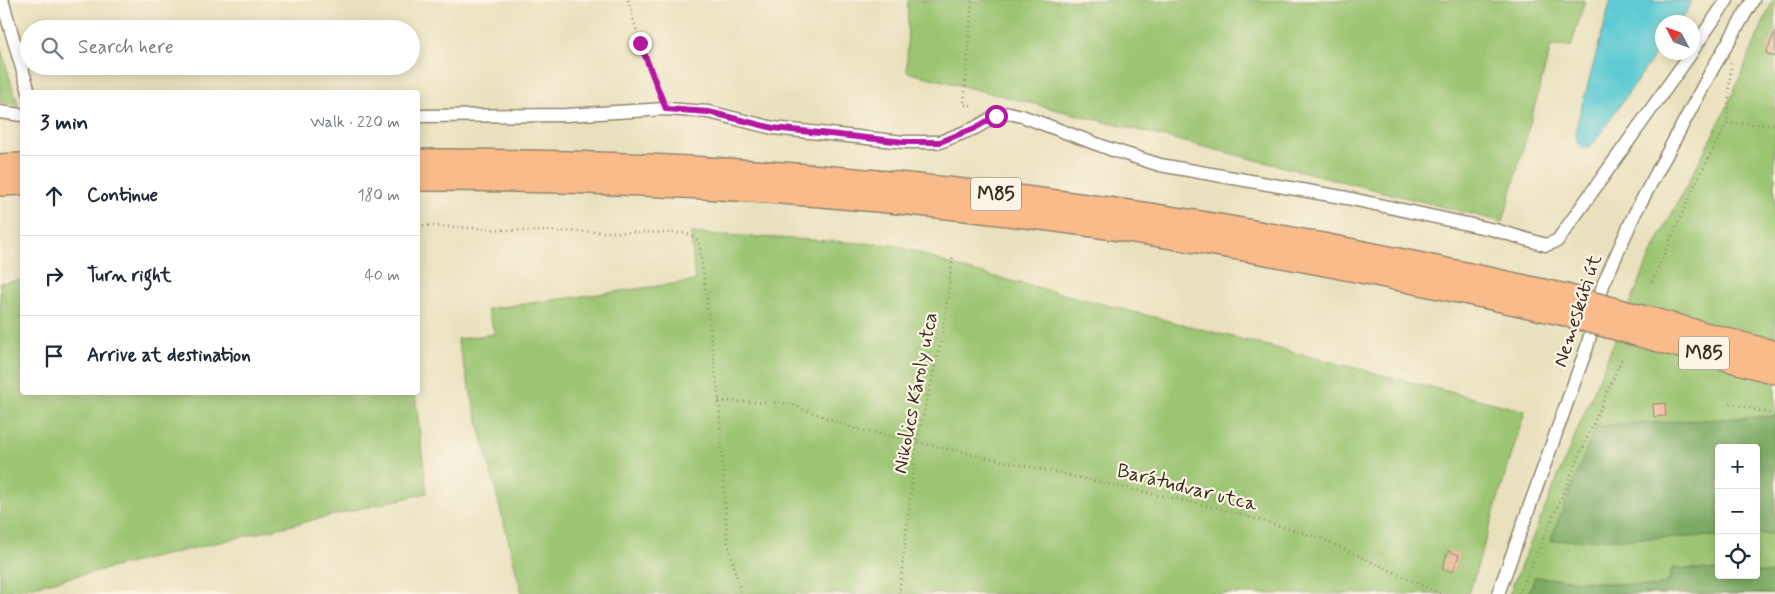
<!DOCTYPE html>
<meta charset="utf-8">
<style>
:root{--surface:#fff;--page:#f2f2f3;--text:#1f2937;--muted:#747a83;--line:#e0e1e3}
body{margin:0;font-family:Mynerve,sans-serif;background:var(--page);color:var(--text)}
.controls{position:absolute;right:15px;bottom:15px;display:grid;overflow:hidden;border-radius:5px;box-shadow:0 2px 12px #0003}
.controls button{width:45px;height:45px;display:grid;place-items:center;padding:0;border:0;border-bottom:1px solid var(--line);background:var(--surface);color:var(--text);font:25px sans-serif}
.compass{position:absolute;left:1655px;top:15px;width:45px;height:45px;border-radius:50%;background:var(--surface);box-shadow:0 2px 12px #0003;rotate:311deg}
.stop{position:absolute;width:15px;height:15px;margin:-11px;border:4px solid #b5179e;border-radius:50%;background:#fff}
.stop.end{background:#b5179e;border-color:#fff;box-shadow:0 1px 5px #0008}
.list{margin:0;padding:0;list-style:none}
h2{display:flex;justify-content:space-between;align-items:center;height:65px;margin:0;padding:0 20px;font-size:21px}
h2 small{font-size:16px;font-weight:400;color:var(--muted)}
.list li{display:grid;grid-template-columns:32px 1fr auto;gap:15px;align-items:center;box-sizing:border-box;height:80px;padding:0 20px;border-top:1px solid var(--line)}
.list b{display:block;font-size:19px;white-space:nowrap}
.list em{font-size:16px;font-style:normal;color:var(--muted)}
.icon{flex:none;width:28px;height:28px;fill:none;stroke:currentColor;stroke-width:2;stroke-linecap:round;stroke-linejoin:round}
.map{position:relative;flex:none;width:1775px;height:594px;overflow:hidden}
.search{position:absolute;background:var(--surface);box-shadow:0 2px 12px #0003;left:20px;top:20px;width:400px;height:55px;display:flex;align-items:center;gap:12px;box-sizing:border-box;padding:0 18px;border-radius:28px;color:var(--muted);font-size:19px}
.panel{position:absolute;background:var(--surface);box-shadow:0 2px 12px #0003;left:20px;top:90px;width:400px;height:305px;border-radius:5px}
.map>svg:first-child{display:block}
.green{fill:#9bc572;stroke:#6b7848;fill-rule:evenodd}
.forest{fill:#7caa64;stroke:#5c6a41}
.water{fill:#5dcad3;stroke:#4c7a78}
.building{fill:#efae93}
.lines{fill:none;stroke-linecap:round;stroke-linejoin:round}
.street-casing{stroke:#92866e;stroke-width:15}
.highway-casing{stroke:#92866e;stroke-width:24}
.path{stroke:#92866e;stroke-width:2.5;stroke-dasharray:1 4;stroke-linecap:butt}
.street{stroke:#fff;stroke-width:12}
.highway{stroke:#fabb8b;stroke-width:21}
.highway-bridge-casing{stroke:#92866e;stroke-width:24;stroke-linecap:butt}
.highway-bridge{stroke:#fabb8b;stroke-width:21}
.route{stroke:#b5179e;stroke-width:6}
.labels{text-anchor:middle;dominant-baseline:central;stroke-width:4.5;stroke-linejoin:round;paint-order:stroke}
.shield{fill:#fcf5e5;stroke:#75675a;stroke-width:1}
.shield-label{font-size:19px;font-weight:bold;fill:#3b2a1e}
.street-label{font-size:20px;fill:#3b2a1e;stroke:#fcf5e5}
</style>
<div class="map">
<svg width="1775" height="594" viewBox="0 0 1775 594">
<rect width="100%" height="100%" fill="#fcf5e5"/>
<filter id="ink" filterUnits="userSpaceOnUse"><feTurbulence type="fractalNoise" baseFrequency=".02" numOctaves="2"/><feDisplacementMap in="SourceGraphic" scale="10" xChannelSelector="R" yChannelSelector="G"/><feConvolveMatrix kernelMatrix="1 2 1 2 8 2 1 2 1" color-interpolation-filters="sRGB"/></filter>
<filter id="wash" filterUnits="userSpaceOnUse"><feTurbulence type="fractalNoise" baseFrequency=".0096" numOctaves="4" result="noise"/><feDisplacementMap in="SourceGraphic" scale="20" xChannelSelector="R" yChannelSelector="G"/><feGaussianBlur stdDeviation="1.12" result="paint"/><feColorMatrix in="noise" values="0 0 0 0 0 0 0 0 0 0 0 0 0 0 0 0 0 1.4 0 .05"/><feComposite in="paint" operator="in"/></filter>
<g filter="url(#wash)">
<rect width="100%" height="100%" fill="#e9e1bd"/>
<path class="green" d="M908,0H1585L1571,47L1551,46L1503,222L907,72Z
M1773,0H1775V594H1509L1650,256L1726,109ZM1719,448H1756V575H1719Z
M0,46L18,105L0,102Z
M691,233L895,245L964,269L1525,411L1469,594H522L457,339L495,334L487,309L695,281Z
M22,280V392L415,393L427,493L0,594V283Z"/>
<path class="forest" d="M1775,416V534H1756V448H1719V536L1550,541L1596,426Z
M1672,568L1719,570V575H1756V572L1775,573V594H1528L1535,577L1655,587L1668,582Z"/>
<path class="water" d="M1611,0L1691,1L1688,10L1679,22H1662V45L1595,141L1590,146L1584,149C1574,144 1576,133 1577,124Z"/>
<g id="blocks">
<path class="building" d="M1775,31V57L1766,53Z
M1665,403L1666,416L1654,417L1653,404Z
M1448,551L1459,555L1453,572L1442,569Z"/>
</g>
</g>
<g filter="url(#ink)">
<use href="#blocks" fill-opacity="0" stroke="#92866e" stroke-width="1"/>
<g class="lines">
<defs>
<path id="street" d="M2,0L29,92
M1692,51L1727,0
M0,112L22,115
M418,116L566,115L666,109L709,112L773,128L904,142H940L975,128L996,116L1009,113L1022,116L1110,149L1160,165L1347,198L1495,230L1546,245L1557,241L1692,52
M1498,594L1587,347L1603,285L1635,213L1713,68L1753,0"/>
<path id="highway" d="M418,160C650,159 884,176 1114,209C1266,230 1417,262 1566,295
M0,165L22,164
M418,180C680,180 944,200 1203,243C1323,263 1442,288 1561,314
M0,185L22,184
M1638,315L1775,352
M1633,334L1775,373"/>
</defs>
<use href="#street" class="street-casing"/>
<use href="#highway" class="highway-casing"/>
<path class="path" d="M628,0L640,43L662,98
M1731,63L1727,123L1775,125
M971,105H964L972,0
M418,225L527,231L683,233C692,235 698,238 700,248L719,401L727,539L741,594
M1652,282L1694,186L1727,123
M719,401L788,403L853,428L1222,509L1320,538L1441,594
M1730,403L1775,415
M899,594L917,440L942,338L953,256
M1519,594L1623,356"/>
<use href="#street" class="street"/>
<use href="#highway" class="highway"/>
<defs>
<path id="highway-bridge" d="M1566,295L1638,315
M1561,314L1633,334"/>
</defs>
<use href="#highway-bridge" class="highway-bridge-casing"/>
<use href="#highway-bridge" class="highway-bridge"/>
</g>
</g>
<g class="lines" filter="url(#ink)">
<path class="route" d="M640,43L666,109L709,112L773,128L904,142H940L975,128L996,116"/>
</g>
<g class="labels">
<g class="shield">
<rect x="971" y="177.5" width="50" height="33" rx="4"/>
<rect x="1679" y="336.5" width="50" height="33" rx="4"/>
</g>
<g class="shield-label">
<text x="996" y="194">M85</text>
<text x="1704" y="353">M85</text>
</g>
<g class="street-label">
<text transform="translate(1578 311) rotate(-72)">Nemeskúti út</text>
<text transform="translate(916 393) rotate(-79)">Nikolics Károly utca</text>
<text transform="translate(1187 488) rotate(14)">Barátudvar utca</text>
</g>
</g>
</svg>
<div class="controls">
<button>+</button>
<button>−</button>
<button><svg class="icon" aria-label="locate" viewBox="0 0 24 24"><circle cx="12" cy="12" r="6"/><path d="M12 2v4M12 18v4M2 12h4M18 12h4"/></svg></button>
</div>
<svg class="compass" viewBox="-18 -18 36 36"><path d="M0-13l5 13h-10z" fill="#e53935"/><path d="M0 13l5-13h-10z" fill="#747a83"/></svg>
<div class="stop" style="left:996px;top:116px"></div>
<div class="stop end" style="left:640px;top:43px"></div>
<div class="search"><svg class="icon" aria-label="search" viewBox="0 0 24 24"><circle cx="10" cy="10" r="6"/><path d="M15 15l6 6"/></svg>Search here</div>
<section class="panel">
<h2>3 min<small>Walk · 220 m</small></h2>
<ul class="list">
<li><svg class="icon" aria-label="ahead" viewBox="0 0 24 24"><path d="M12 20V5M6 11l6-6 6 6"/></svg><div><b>Continue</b></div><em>180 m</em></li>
<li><svg class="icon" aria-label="right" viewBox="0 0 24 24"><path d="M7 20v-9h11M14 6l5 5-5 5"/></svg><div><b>Turn right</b></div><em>40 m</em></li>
<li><svg class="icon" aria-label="arrive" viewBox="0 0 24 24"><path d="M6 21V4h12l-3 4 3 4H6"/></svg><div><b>Arrive at destination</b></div></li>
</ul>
</section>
</div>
